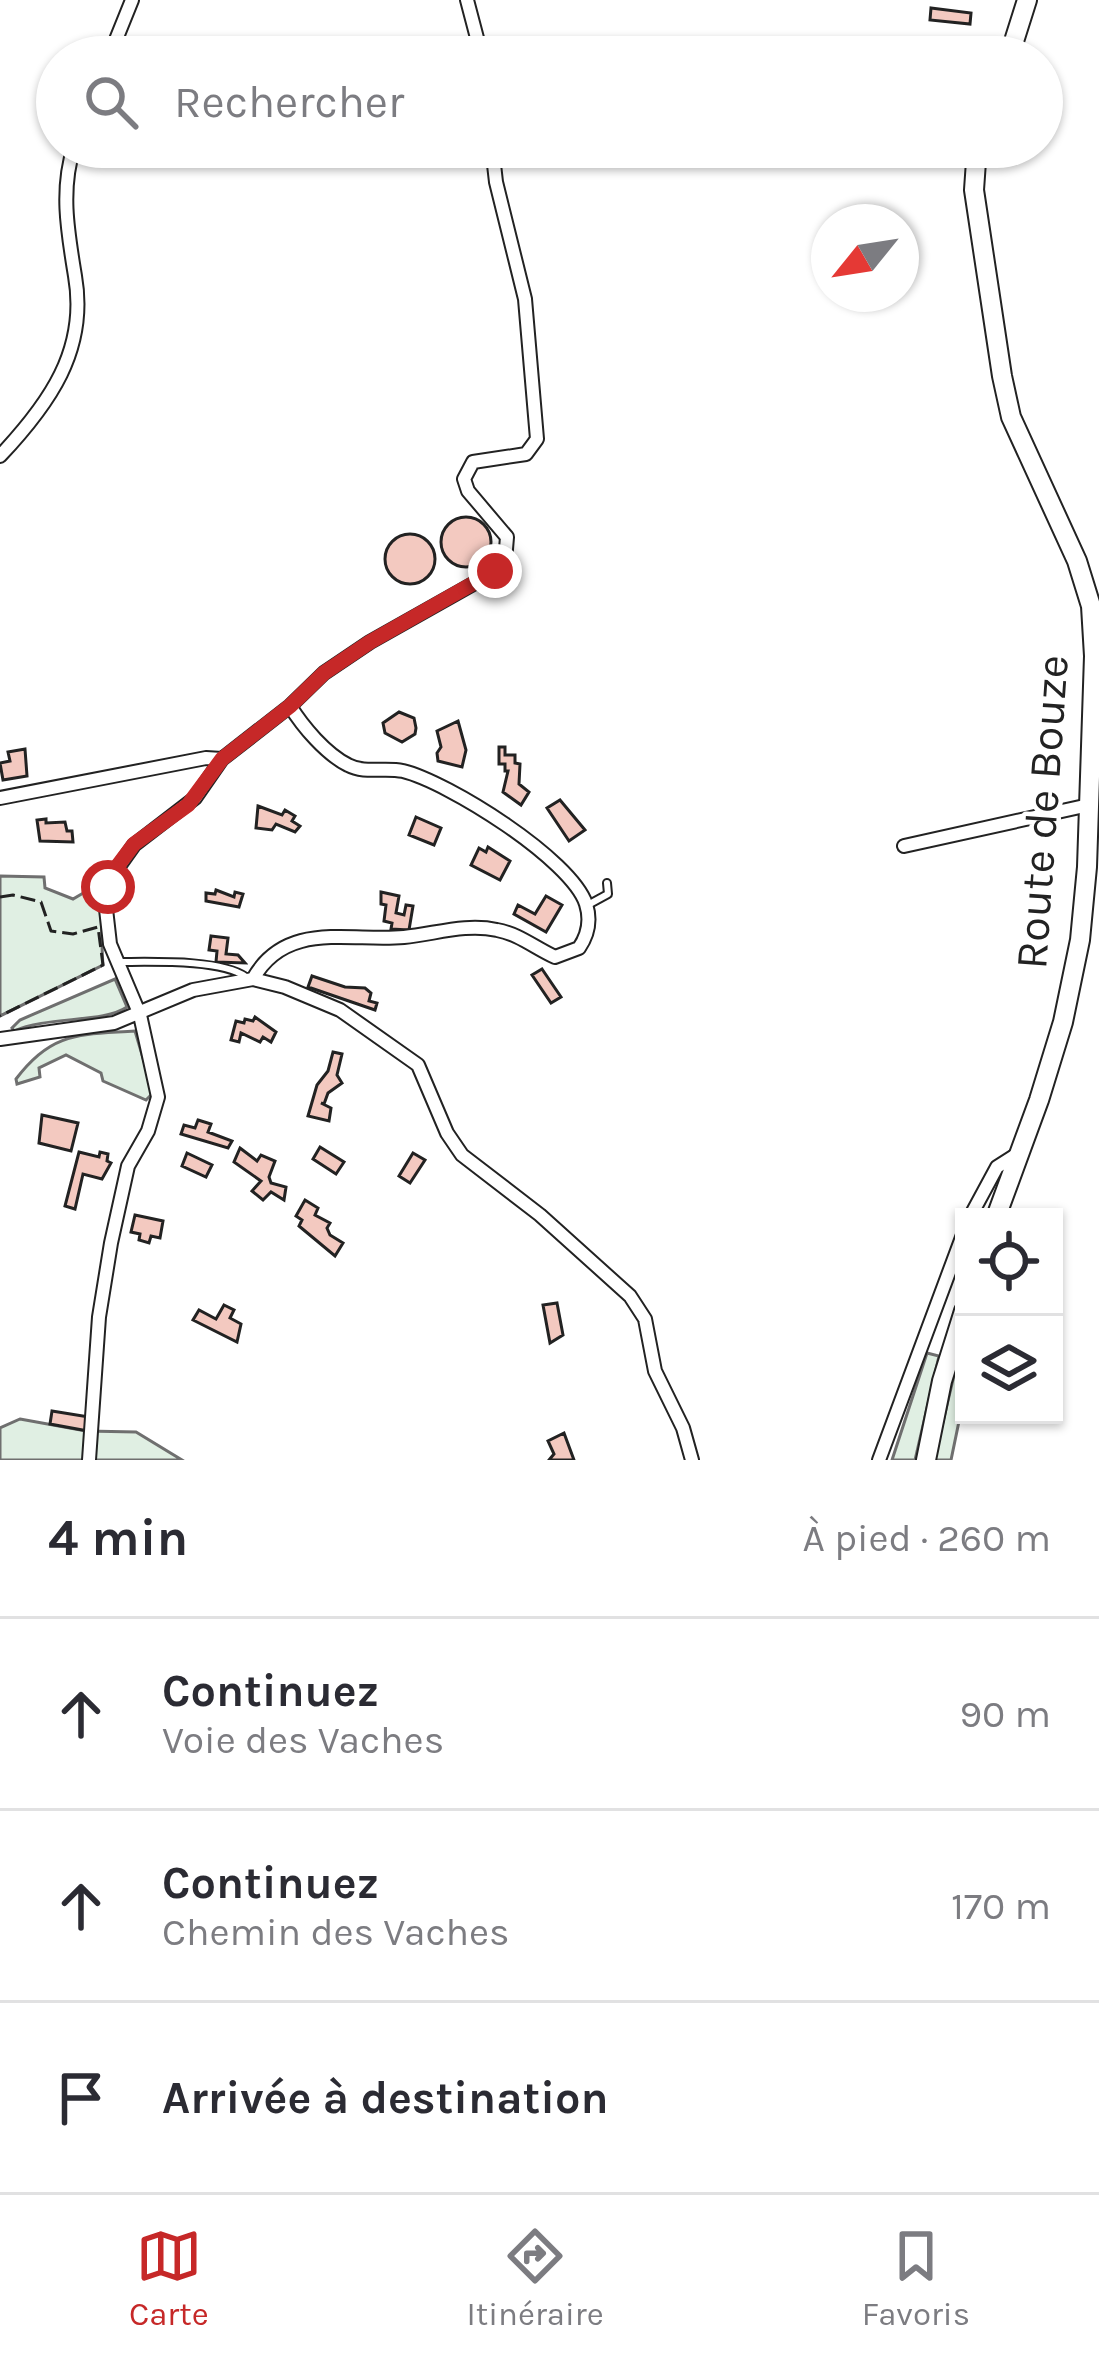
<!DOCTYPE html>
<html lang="fr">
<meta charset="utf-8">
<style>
:root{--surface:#fff;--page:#f7f7f7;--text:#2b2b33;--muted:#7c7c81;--line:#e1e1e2;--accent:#c62828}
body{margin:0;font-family:Karla,sans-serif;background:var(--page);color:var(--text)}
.controls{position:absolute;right:36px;bottom:36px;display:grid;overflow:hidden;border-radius:0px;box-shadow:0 3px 9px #0004}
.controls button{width:108px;height:108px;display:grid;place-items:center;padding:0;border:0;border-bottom:3px solid var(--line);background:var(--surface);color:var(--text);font:60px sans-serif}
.compass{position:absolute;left:811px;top:204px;width:108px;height:108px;border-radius:50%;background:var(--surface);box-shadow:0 3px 9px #0004;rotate:240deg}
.stop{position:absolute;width:36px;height:36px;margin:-27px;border:9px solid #c62828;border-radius:50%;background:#fff}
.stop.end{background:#c62828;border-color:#fff;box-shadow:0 3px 12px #0008}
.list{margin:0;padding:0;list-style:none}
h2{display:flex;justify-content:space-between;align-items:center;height:156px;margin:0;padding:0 48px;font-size:51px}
h2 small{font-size:39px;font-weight:400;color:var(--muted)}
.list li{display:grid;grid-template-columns:78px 1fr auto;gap:36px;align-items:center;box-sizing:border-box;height:192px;padding:0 48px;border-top:3px solid var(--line)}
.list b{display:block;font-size:45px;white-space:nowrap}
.list p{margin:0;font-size:39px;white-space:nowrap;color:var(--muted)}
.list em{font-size:39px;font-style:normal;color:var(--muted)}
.icon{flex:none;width:66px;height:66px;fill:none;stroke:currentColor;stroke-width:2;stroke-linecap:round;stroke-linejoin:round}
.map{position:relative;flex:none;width:1099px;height:1460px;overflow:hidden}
.search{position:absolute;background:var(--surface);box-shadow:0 3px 9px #0004;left:36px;right:36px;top:36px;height:132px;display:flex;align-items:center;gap:30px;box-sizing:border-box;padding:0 42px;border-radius:66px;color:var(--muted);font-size:45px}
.sheet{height:732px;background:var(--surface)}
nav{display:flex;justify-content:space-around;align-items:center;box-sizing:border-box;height:168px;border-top:3px solid var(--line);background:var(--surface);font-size:33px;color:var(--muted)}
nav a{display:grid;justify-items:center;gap:6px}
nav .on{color:var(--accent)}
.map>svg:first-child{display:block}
.green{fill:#e0efe3;stroke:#6f6f6f;stroke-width:3}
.building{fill:#f3c9c0;stroke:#222;stroke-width:3}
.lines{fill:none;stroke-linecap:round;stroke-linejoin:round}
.service-casing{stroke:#222;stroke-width:10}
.minor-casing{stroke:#222;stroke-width:16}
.primary-casing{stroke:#222;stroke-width:22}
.service{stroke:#fff;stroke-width:6}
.minor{stroke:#fff;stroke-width:12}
.primary{stroke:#fff;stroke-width:18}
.fence{stroke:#222;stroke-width:3;stroke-dasharray:15 6;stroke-linecap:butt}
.route{stroke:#c62828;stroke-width:15}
.labels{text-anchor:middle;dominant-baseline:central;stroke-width:9;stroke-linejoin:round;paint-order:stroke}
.street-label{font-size:45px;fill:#222;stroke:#fff}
</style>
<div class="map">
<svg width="1099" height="1460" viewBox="0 0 1099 1460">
<rect width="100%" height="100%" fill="#fff"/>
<path class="green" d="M0,876L44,877L45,888L73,899L85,892V880L95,881C103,895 101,944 103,965L0,1016Z
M115,979L127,1007C104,1023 47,1016 14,1031L12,1028L20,1020Z
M135,1031L151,1085L152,1094L146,1100L103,1081L101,1073L66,1055L39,1068L40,1077L17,1084L16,1079C52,1031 80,1035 135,1031Z
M964,1333V1397L951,1460H934Z
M927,1353L939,1356L915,1460H892Z
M20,1419L86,1431L136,1432L182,1460H0V1428Z"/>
<path class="building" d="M931,8L971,13L970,24L930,20Z
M441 542a25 25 0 1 1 50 0a25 25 0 1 1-50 0Z
M385 559a25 25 0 1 1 50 0a25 25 0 1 1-50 0Z
M399,712L414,718L416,728L415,734L402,742L385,733L383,723Z
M458,721L466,750L462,767L438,761L437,753L441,747L437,731Z
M499,747H505V755H515V763L520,764L519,784L529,792L521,805L503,792L508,771H505V764H499Z
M25,749L27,776L3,780L0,763L10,761L8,752Z
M560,800L585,830L569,841L547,808Z
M258,806L282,815L285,810L295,816L292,821L300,826L295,832L276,824L272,830L256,828Z
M416,817L441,828L434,845L409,835Z
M46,819V823L65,822L67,831H72L73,842L40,841L37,820Z
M488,847L510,861L500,880L471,865L479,848L486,852Z
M216,890L234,897L235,892L243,894L239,907L206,901V893L215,894Z
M381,892L399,896L396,913L404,915L406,905L413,906L409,930L391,929L392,923L384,921L386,905L381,904Z
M546,896L562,905L546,932L514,914L518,905L535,914Z
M211,936L228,938L226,954L238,955L245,963L216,962L217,951L209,950Z
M542,969L561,997L551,1003L532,975Z
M312,976L345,987L365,988L371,993L369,1001L377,1003L375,1010L308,987Z
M255,1017L276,1032L271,1042L263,1037L260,1042L241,1033L239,1042L231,1040L236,1021L244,1023L245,1019L253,1021Z
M333,1052L342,1054L337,1075L342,1083L328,1093L324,1104L321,1103L331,1108L329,1121L308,1116L317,1085L328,1071Z
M42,1115L78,1123L71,1151L39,1143Z
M198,1120L211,1124L208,1132L232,1141L228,1148L181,1134L184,1125L195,1128Z
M320,1147L344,1162L336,1174L313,1159Z
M240,1148L257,1161L261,1155L275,1161L269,1177L271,1183L286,1187L284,1200L271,1192L263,1200L252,1191L261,1181L234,1162Z
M79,1152L99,1157L100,1152L108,1154L107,1161L111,1163L102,1179L83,1174L75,1209L65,1206Z
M187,1153L212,1165L206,1177L182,1166Z
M413,1153L425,1160L410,1183L399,1176Z
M305,1200L318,1208L315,1215L330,1223L327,1228L330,1235L343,1243L335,1256L299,1226L302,1220L296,1216Z
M135,1215L163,1221L160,1238L151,1236L149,1243L139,1240L140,1234L131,1232Z
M557,1303L563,1335L550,1343L543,1305Z
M224,1305L234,1310L230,1318L241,1324L237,1342L193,1320L199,1310L216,1319Z
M52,1411L89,1417L88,1431L50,1424Z
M564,1433L574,1460H549L554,1454L548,1441Z"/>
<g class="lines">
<defs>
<path id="service" d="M586,906L608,894L607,883
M118,962C151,962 221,959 246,977"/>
<path id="minor" d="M467,0L482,57
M109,57L132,0
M0,456C49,404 88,350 75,276C68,233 60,190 74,147
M0,798L206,758L222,759
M904,846L1089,805
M253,979C286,920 350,942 404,937C435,934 466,923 497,930C519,934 535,948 555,957L579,948C588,935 591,920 586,904C571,859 448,782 403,771C384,767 365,774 348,765C326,754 303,727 290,706
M0,1039L114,1023L193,990L253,979L285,987L340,1010L418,1065L447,1133L462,1155L540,1215L630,1296L645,1319L655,1371L683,1428L692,1460
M970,1217L997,1167L1019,1153
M89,1460L99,1317L111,1243L128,1166L148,1131L158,1097L140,1015L110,944L106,909L112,876L134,845L195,798L222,759L290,706L324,673L370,642L489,575L505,561L507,537L468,491L464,479L473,462L526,454L537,439L525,299L496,182L492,147
M879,1460L964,1232"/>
<path id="primary" d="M1009,57L1027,0
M977,147L974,190L1002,376L1011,417L1077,561L1091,606L1094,656L1087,867L1080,940L1063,1022L1039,1100L996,1217
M926,1460L942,1381L964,1311"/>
</defs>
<use href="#service" class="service-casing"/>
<use href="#minor" class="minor-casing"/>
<use href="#primary" class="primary-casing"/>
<use href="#service" class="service"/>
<use href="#minor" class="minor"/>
<use href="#primary" class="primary"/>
<path class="fence" d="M0,897L13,895L41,902L51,931L73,934L98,927L103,965L0,1016"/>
</g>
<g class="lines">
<path class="route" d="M108,887L116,868L134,844L188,805L222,759L290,706L324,673L370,642L495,571"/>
</g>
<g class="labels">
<g class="street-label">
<text transform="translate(1042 812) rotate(-86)">Route de Bouze</text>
</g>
</g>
</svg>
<div class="controls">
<button><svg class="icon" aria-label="locate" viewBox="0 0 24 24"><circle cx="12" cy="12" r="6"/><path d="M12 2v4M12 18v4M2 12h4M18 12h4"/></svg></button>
<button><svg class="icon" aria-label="layers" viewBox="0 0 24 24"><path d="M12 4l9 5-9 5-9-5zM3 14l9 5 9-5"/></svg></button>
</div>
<svg class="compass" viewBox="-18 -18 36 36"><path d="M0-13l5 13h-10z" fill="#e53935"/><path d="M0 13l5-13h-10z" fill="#7c7c81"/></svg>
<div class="stop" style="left:108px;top:887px"></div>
<div class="stop end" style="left:495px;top:571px"></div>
<div class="search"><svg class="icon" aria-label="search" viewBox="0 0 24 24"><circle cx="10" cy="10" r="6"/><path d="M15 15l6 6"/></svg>Rechercher</div>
</div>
<section class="sheet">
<h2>4 min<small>À pied · 260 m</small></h2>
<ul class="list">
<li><svg class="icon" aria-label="ahead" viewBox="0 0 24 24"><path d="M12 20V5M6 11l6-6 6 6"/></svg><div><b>Continuez</b><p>Voie des Vaches</p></div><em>90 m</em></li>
<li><svg class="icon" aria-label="ahead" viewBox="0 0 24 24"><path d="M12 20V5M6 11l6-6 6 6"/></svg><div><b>Continuez</b><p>Chemin des Vaches</p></div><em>170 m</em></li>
<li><svg class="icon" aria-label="arrive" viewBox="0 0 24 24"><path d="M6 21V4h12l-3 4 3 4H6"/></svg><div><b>Arrivée à destination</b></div></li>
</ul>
</section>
<nav>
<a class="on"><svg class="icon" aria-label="map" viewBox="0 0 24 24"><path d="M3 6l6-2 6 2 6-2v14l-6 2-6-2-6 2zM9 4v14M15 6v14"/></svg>Carte</a>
<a><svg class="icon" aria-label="directions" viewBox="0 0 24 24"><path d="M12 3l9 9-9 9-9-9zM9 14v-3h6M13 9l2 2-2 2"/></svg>Itinéraire</a>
<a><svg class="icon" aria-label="saved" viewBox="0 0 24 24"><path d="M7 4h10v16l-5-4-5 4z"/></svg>Favoris</a>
</nav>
